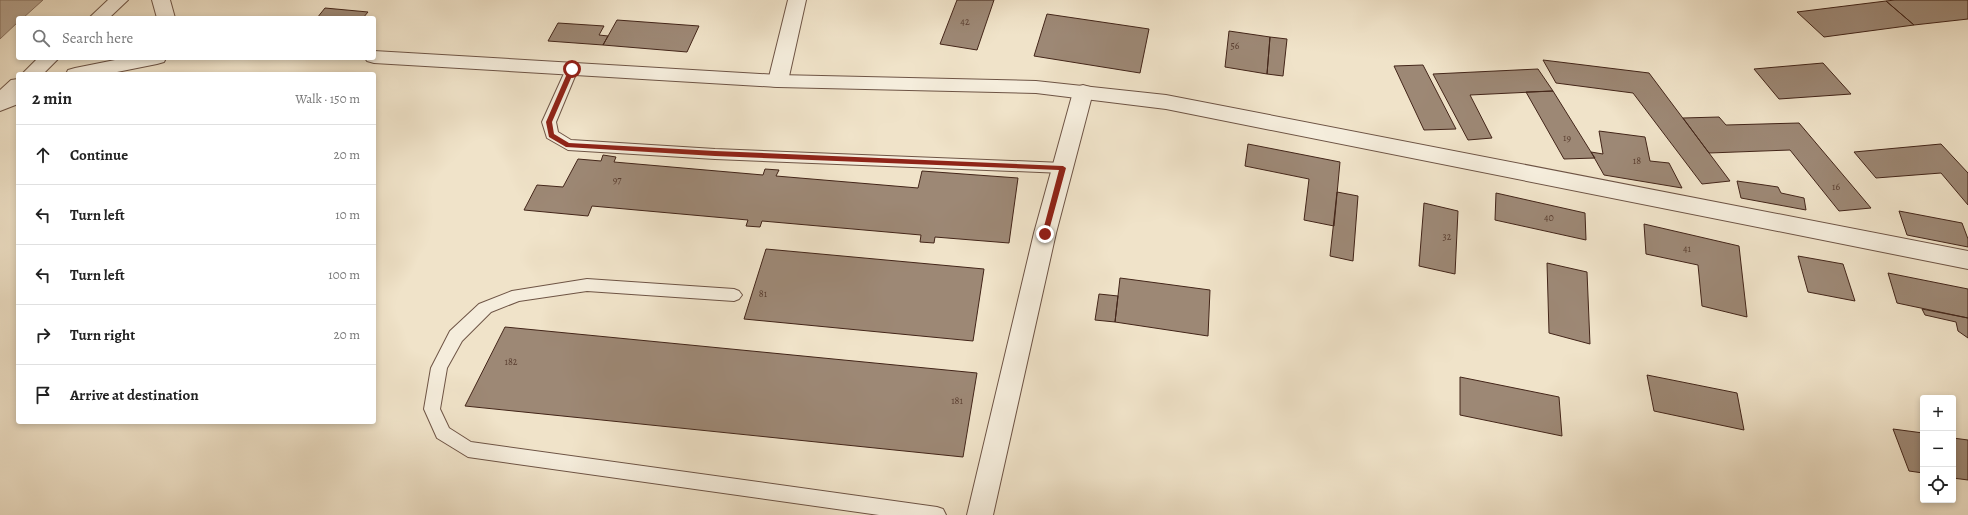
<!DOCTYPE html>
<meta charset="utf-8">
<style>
:root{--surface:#fff;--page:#f6f6f6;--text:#222;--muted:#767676;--line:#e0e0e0}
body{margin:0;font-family:Alegreya,serif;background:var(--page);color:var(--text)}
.controls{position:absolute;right:12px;bottom:12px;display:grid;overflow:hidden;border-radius:4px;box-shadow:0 2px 6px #0003}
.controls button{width:36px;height:36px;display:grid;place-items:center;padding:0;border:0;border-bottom:1px solid var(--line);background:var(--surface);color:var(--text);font:20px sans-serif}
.stop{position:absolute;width:12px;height:12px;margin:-9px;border:3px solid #8f2418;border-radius:50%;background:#fff}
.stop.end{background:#8f2418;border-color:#fff;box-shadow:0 1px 4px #0008}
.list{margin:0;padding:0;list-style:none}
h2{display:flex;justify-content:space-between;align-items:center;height:52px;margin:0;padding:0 16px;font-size:17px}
h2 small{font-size:13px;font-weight:400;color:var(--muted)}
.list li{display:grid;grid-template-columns:26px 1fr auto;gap:12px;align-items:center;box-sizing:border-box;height:60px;padding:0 16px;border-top:1px solid var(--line)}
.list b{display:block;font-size:15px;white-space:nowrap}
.list em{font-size:13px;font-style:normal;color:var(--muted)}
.icon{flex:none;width:22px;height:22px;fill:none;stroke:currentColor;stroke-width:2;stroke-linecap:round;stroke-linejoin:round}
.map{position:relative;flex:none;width:1968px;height:515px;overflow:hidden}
.search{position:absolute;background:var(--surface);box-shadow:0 2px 6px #0003;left:16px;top:16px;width:360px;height:44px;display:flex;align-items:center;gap:10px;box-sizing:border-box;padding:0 14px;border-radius:4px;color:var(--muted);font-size:15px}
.panel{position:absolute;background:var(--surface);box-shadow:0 2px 6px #0003;left:16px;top:72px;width:360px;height:352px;border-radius:4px}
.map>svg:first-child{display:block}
.water{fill:#b5a28d;stroke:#87705f}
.building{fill:#9d8875;stroke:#432519}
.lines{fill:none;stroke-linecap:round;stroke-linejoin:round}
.service-casing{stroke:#6e5445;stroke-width:2}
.minor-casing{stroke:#6e5445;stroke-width:2}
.tertiary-casing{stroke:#6e5445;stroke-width:2}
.service{fill:#f5eddc;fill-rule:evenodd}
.minor{fill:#f5eddc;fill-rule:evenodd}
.tertiary{fill:#f5eddc;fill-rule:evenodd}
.route{fill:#8f2418}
.labels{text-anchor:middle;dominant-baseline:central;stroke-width:4;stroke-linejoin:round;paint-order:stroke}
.number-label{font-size:10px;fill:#5a3e30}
</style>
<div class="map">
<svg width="1968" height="515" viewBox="0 0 1968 515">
<rect width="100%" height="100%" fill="#f0e3c9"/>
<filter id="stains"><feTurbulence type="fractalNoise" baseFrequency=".005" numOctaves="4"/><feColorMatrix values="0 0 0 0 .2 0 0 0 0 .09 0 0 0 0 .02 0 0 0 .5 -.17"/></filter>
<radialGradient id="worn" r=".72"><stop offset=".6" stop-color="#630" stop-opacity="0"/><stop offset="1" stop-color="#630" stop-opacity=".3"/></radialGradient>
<path class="water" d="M0,0H43L23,18H18V22L0,39Z"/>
<path class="building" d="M957,0H994L977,50L940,44Z
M1895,0H1968V19L1914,25L1886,1Z
M1886,1L1914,25L1824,37L1797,12Z
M325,8L368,12L363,18H317Z
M1047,14L1149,29L1140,73L1034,56Z
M617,20L699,26L687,52L603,45Z
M558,23L604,26L599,35L608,36L603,45L548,41Z
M1229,31L1270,37L1267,74L1225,67Z
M1270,37L1287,39L1283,76L1267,74Z
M1543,60L1649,73L1730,181L1702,184L1633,93L1556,83Z
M1823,63L1851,94L1779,99L1754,69Z
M1423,65L1456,129L1424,130L1394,66Z
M1538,69L1553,91L1470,95L1492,138L1468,140L1433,74Z
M1553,91L1591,152L1595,158L1564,159L1526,92Z
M1719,117L1726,125L1799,123L1871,208L1839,211L1790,150L1709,153L1683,118Z
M1599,131L1645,137L1650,161L1669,163L1682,188L1604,175L1591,152L1603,154Z
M1248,144L1340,162L1334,226L1304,220L1309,179L1245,166Z
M1941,144L1968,173V205L1941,173L1876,178L1854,152Z
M603,155L616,157L614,162L763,175L765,169L779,170L776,176L918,188L922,171L1018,178L1009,243L935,237L934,243L920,242L921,235L762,221L760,227L746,226L748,220L592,206L588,216L524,210L537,185L563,187L578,159L601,161Z
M1737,181L1778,187L1781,193L1804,198L1806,210L1741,198Z
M1337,192L1358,196L1353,261L1330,256Z
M1496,193L1585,213L1586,240L1495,220Z
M1424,203L1458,211L1455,274L1419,266Z
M1899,211L1962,223L1968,239V247L1907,235Z
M1644,224L1739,246L1747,317L1702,306L1698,265L1646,254Z
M766,249L984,269L973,341L744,319Z
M1798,256L1843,264L1855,301L1808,292Z
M1547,263L1587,272L1590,344L1549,333Z
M1888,273L1968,289V318L1897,303Z
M1120,278L1210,290L1208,336L1115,322Z
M1099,294L1118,296L1115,322L1095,320Z
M1922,309L1968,318V338L1958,331L1956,322L1925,315Z
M505,327L977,373L963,457L465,406Z
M1647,375L1737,393L1744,430L1654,411Z
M1460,377L1559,397L1562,436L1460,415Z
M1893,429L1923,433V473L1909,471Z
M1953,438L1968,440V480L1953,478Z"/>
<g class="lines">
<defs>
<path id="service" d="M572,65L577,66L578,69L556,122L558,132L571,140L715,149L1063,163L1068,164L1070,168L1068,172L1063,173L715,159L568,150L547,138L542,122L566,69L567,66Z
M587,279L734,289L739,291L742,295L739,299L734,301L587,291L519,301L491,312L462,341L447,368L440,409L449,428L471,442L937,507L943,509L946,515H879L468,457L437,438L424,409L431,368L450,331L479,304L512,291Z"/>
<path id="minor" d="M108,0H128L109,18H89Z
M152,0H170L175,18H157Z
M788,0H806L788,81L785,86L778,87L771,86L768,81Z
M38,58H59L43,74H22Z
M18,79V95L7,105L0,107V90L11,80Z
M1083,85L1090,87L1093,92L1056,233L993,515H967L1034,233L1073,92L1076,87Z"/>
<path id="tertiary" d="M374,51L778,75L1036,81L1166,95L1968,251V269L1166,109L1036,93L778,87L374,63L367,61L365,58H374Z
M125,58H166L164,62L157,64L107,74H66L68,70L75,68Z
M18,90V104L0,111V97Z"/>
</defs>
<use href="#service" class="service-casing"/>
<use href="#minor" class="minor-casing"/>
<use href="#tertiary" class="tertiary-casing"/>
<use href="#service" class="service"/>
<use href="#minor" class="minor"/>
<use href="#tertiary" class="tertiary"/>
</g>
<path class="route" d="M572,67L575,69L552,122L554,134L569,143L715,151L1063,166L1066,168L1048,234L1045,236L1042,234L1059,170L715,156L566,147L549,137L546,122L569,69Z"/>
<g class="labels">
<g class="number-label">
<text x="965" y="21">42</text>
<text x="1235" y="45">56</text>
<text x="1567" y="137">19</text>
<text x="1637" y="160">18</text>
<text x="617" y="179">97</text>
<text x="1836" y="186">16</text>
<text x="1549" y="217">40</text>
<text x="1447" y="236">32</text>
<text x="1687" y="248">41</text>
<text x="763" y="293">81</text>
<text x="511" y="361">182</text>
<text x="957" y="400">181</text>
</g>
</g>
<rect width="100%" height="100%" filter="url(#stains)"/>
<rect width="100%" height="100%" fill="url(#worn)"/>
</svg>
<div class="controls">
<button>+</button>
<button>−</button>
<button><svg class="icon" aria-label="locate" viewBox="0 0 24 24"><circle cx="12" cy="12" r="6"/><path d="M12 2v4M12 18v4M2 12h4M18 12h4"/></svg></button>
</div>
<div class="stop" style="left:572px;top:69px"></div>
<div class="stop end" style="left:1045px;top:234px"></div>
<div class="search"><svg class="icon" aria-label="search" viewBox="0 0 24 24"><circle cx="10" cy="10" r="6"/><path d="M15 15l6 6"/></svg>Search here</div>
<section class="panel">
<h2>2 min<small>Walk · 150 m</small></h2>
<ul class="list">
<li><svg class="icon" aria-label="ahead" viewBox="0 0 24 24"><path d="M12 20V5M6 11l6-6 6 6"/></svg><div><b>Continue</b></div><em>20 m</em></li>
<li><svg class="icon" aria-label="left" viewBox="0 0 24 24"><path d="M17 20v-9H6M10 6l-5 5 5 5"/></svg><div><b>Turn left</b></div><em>10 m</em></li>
<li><svg class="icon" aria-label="left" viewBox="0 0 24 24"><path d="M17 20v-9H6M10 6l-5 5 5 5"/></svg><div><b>Turn left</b></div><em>100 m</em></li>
<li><svg class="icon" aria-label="right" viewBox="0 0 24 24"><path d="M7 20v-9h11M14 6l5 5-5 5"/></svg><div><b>Turn right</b></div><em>20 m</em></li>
<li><svg class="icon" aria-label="arrive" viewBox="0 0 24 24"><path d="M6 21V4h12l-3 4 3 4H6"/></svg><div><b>Arrive at destination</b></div></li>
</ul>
</section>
</div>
